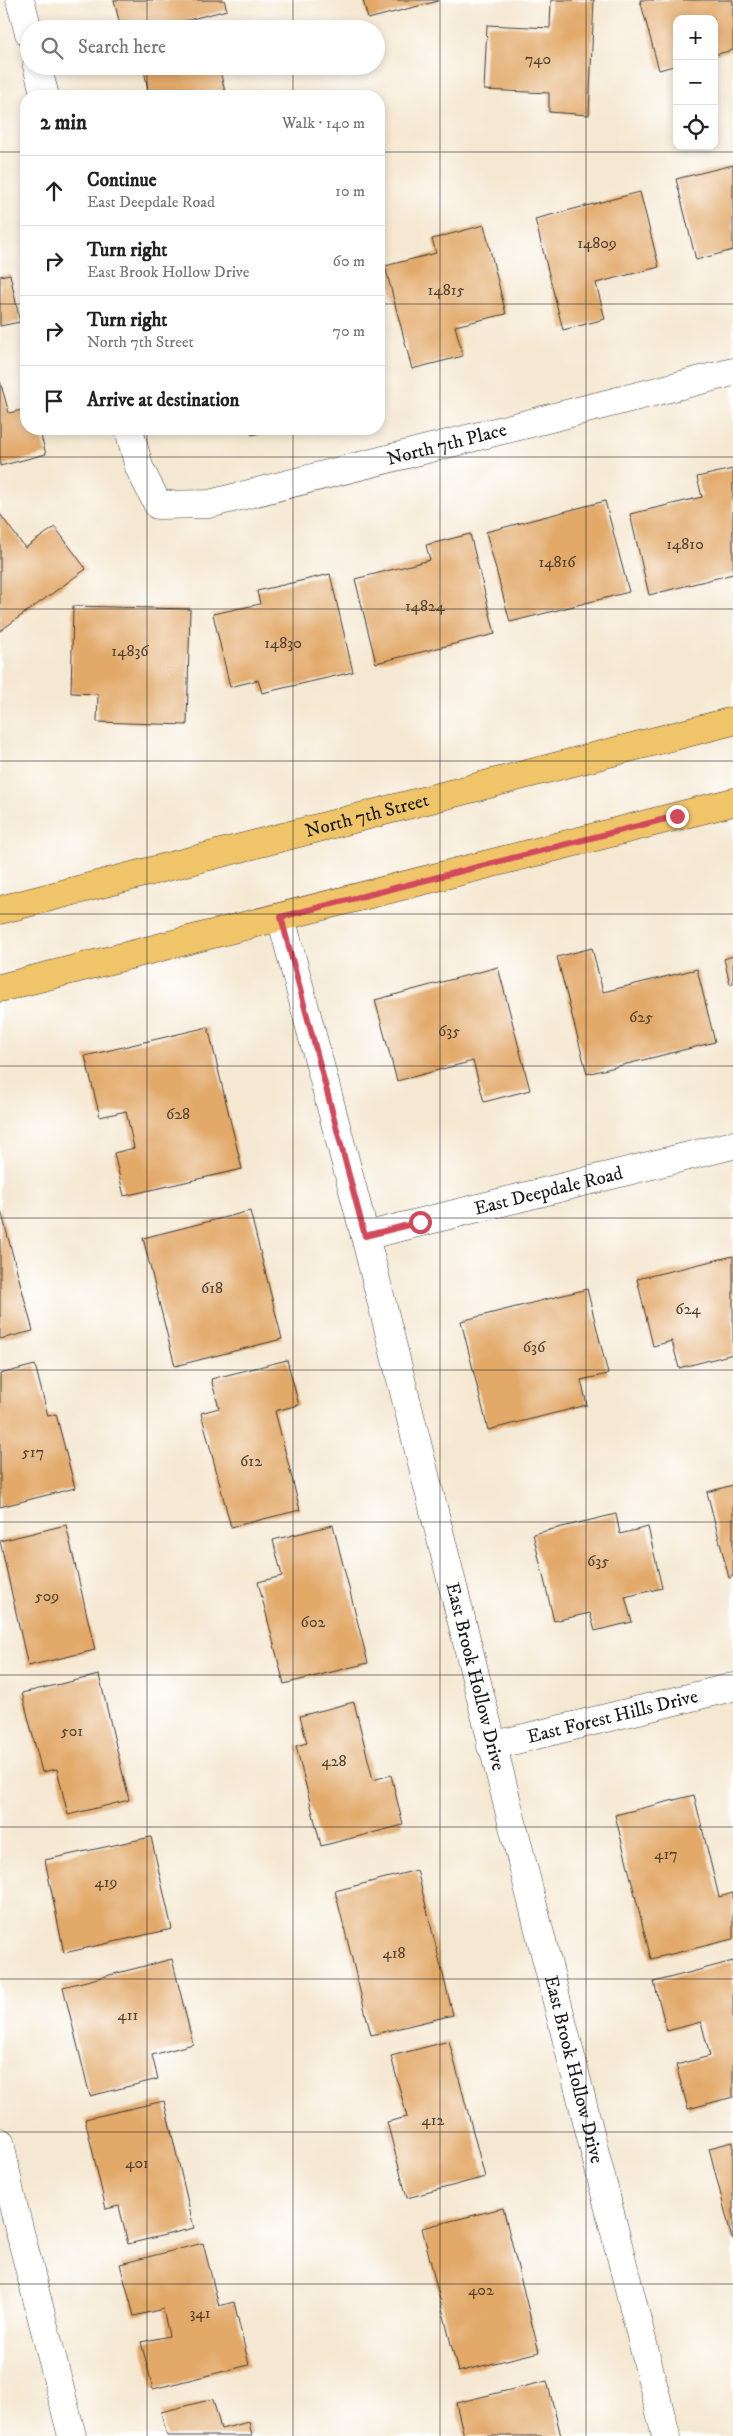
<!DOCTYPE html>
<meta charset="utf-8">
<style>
:root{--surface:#fff;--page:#f2f2f2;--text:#222;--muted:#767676;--line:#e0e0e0}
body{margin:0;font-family:"IM FELL DW Pica",serif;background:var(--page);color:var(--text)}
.controls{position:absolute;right:15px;top:15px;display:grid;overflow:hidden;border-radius:10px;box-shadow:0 2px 8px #0003}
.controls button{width:45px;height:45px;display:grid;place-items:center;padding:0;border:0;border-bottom:1px solid var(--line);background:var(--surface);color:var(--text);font:25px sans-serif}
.stop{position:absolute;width:15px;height:15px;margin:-11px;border:4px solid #d1495b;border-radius:50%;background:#fff}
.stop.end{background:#d1495b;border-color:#fff;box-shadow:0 1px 5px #0008}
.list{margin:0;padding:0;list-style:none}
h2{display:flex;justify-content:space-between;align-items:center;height:65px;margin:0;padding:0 20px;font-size:21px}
h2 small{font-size:16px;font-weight:400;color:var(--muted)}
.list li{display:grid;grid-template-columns:32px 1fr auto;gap:15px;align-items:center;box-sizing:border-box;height:70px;padding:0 20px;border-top:1px solid var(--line)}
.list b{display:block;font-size:19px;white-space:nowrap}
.list p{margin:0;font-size:16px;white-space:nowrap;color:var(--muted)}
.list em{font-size:16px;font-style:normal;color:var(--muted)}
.icon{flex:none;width:28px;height:28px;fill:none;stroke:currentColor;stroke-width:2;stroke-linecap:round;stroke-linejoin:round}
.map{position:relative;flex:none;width:733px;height:2436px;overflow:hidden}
.search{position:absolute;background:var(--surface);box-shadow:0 2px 8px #0003;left:20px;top:20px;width:365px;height:55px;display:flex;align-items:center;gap:12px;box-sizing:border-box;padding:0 18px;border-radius:28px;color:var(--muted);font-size:19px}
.panel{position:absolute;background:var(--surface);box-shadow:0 2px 8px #0003;left:20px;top:90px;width:365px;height:345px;border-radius:20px}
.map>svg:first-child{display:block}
.building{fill:#e2a969}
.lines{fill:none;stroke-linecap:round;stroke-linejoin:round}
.street-casing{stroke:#3d3b37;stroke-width:29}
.primary-casing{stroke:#3d3b37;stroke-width:29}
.street{stroke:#fff;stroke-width:28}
.primary{stroke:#f0c469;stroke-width:28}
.route{stroke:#d1495b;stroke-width:6}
.grid{fill:none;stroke:#1c1c1c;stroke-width:1;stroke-opacity:0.55}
.labels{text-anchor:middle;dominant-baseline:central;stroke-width:4;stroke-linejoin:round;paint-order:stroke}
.number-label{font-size:16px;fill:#4e3f2f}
.street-label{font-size:19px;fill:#1c1c1c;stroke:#fff}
</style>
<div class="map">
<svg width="733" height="2436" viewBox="0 0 733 2436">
<rect width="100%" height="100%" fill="#fff"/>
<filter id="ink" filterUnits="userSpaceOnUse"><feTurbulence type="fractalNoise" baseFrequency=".02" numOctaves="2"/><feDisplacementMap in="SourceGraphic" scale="10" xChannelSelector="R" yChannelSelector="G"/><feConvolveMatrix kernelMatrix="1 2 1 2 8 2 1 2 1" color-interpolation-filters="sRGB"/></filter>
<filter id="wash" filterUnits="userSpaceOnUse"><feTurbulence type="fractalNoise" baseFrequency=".0096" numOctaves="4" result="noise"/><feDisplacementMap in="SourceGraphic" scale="20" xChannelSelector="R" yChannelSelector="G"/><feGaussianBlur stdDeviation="1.12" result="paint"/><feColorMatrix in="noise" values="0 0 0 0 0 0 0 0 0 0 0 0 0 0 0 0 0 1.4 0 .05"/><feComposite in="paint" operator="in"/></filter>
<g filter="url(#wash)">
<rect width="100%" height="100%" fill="#f5e8d2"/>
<g id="blocks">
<path class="building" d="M114,0H224L227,10L153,29H121Z
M363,0H438V1L368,19Z
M551,0H594L589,115L549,112V93L484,90L487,25L550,28Z
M640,0H733V50L714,55V19H677V65L659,70Z
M143,66H219L226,96H139L149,93Z
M733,165V250L696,260L676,179Z
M640,192L659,267L596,283L605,319L563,330L535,219Z
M484,225L506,314L455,326L463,356L412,369L385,266L436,253L432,239Z
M10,274L20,322L0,326V276Z
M0,381L9,413L26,409V429H39L46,454L0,466Z
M251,429H275L252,435Z
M733,469V574L649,595L630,514L702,497L697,477Z
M605,501L629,592L510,622L486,532Z
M0,514L25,548L55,527L86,569L0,631Z
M470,534L495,634L376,663L355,579L430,560L426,545Z
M330,574L353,672L262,693L258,680L230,687L213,614L260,604L257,591Z
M73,606L190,609L187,725L97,722L98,694L71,693Z
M592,948L603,992L697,969L715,1042L587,1074L557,957Z
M733,956V984H730L724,959Z
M498,967L530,1090L484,1102L473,1061L397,1081L375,1000Z
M208,1027L242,1169L124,1196L114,1153L134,1148L126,1111L100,1117L85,1056Z
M0,1207L33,1331L0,1339Z
M250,1211L282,1339L175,1366L143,1238Z
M733,1256V1354L679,1368L672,1341L653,1346L637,1279Z
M587,1289L608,1374L581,1380L587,1405L488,1430L461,1321Z
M287,1360L299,1405L275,1411L300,1510L231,1527L201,1413L219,1408L211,1379Z
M35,1365L48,1416L56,1414L75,1488L0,1507V1374Z
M733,1485V1576L729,1578L707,1492Z
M616,1514L620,1534L648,1527L662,1588L625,1597L632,1622L595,1631L590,1613L554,1621L533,1534Z
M66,1525L95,1650L28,1666L0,1541Z
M333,1525L368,1663L284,1684L258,1582L282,1576L273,1540Z
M99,1675L129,1800L68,1815L57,1769L42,1772L22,1693Z
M354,1702L373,1780L391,1775L403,1825L321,1846L296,1746L307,1743L300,1716Z
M694,1795L719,1897L733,1893V1939L651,1959L615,1815Z
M151,1837L172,1929L64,1953L45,1860Z
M417,1870L453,2015L371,2035L335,1891Z
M172,1959L193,2044L152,2055L158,2079L90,2096L63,1987Z
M733,1961V2097L688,2109L676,2065L710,2056L701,2022L667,2031L654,1982Z
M449,2041L485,2177L407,2198L387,2122L407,2117L391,2056Z
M164,2101L194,2228L128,2244L119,2206L106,2209L85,2119Z
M733,2142V2239H732L709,2148Z
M503,2208L539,2352L458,2372L422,2228Z
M203,2243L219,2306L234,2302L249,2365L153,2389L141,2342L169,2336L163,2309L134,2316L120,2264Z
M547,2381L561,2436H464L456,2403Z
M213,2399L221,2429L249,2422L252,2436H167L161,2412Z"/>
</g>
</g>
<g filter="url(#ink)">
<use href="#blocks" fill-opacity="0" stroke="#3d3b37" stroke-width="1"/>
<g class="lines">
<defs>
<g id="street">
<path d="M20,0L29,33"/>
<path d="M37,66L45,96"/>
<path id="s1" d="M129,429L139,467L158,505L209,504L733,372"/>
<path id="s2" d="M281,917L365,1236L666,2436"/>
<path id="s3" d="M365,1236L733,1145"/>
<path id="s4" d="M491,1746L733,1687"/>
<path d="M0,2142L10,2193L72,2436"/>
</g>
<g id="primary">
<path id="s5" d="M0,910L733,721"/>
<path d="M0,988L733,802"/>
</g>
</defs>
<use href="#street" class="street-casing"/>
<use href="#primary" class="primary-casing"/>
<use href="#street" class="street"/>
<use href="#primary" class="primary"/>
</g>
</g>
<g class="lines" filter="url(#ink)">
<path class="route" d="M420,1222L365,1236L281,917L677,816"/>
</g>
<path class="grid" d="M147,0V29M293,0V29M440,0V2436M586,0V2436M147,66V96M293,66V96M0,152H26M379,152H733M0,304H26M379,304H733M147,429V2436M293,429V2436M0,457H733M0,609H733M0,761H733M0,914H733M0,1066H733M0,1218H733M0,1370H733M0,1522H733M0,1675H733M0,1827H733M0,1979H733M0,2132H733M0,2284H733"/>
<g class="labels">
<g class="number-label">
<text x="538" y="59">740</text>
<text x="597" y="243">14809</text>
<text x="446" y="290">14815</text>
<text x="685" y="544">14810</text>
<text x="557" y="562">14816</text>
<text x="425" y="606">14824</text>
<text x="283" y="643">14830</text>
<text x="130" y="651">14836</text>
<text x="641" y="1017">625</text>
<text x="449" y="1031">635</text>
<text x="178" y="1114">628</text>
<text x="212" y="1288">618</text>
<text x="688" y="1309">624</text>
<text x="534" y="1347">636</text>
<text x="33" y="1452">517</text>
<text x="251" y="1461">612</text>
<text x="598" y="1561">635</text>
<text x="47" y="1596">509</text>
<text x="313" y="1622">602</text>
<text x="72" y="1731">501</text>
<text x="334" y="1761">428</text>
<text x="666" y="1854">417</text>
<text x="106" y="1882">419</text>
<text x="394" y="1953">418</text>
<text x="128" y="2015">411</text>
<text x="433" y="2120">412</text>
<text x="137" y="2163">401</text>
<text x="481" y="2290">402</text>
<text x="200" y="2313">341</text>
</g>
<g class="street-label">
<text stroke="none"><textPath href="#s1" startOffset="378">North 7th Place</textPath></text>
<text stroke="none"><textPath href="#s5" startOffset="379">North 7th Street</textPath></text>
<text stroke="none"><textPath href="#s3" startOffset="189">East Deepdale Road</textPath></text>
<text stroke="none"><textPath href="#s2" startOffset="784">East Brook Hollow Drive</textPath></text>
<text stroke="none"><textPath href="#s4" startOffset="125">East Forest Hills Drive</textPath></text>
<text stroke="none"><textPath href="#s2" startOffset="1189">East Brook Hollow Drive</textPath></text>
</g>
</g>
</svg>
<div class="controls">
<button>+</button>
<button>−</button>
<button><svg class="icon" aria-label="locate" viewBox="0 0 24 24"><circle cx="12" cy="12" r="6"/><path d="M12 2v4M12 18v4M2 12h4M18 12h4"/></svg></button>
</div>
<div class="stop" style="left:420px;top:1222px"></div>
<div class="stop end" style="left:677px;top:816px"></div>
<div class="search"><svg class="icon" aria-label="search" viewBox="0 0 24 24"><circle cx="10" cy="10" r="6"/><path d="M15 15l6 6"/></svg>Search here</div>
<section class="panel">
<h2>2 min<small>Walk · 140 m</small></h2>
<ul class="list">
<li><svg class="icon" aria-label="ahead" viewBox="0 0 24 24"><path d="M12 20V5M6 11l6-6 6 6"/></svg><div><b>Continue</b><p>East Deepdale Road</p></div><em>10 m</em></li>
<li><svg class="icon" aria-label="right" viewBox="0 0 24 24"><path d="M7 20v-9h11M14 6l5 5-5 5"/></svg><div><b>Turn right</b><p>East Brook Hollow Drive</p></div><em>60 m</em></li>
<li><svg class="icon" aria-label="right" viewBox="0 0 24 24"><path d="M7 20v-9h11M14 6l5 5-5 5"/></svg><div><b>Turn right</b><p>North 7th Street</p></div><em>70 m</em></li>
<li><svg class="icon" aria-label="arrive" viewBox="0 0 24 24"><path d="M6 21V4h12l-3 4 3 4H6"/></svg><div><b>Arrive at destination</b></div></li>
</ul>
</section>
</div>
